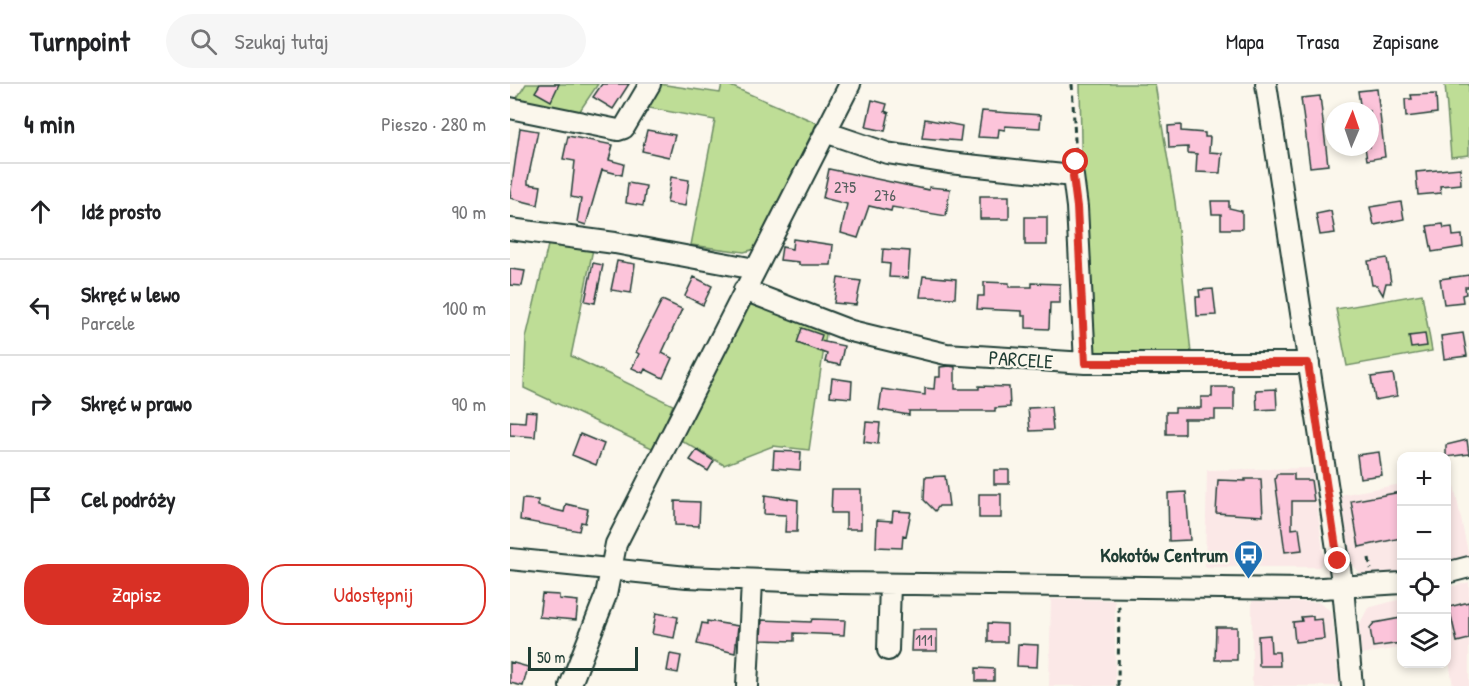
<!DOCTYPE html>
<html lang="pl">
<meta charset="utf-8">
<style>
:root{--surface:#fff;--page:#f6f6f6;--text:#202124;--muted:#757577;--line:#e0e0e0;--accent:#d93025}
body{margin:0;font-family:"Patrick Hand",sans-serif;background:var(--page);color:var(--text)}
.controls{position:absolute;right:18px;bottom:18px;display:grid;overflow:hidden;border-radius:12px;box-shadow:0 3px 9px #0003}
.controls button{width:54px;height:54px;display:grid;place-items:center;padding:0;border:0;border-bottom:2px solid var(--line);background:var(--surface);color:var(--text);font:30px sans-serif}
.compass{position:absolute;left:815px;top:18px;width:54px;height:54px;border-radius:50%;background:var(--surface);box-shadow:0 3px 9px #0003;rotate:2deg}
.scale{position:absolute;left:18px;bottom:15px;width:110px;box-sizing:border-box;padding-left:6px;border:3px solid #1f3d34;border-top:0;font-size:16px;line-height:21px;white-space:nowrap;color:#1f3d34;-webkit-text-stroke:4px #fbf7ec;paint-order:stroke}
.stop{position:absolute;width:18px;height:18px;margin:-14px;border:4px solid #d93025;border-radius:50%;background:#fff}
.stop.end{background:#d93025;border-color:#fff;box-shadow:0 2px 6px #0008}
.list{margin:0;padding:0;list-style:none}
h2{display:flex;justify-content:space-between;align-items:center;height:78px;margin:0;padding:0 24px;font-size:26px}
h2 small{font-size:20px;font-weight:400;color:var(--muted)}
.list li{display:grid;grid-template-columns:39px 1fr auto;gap:18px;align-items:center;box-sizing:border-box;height:96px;padding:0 24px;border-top:2px solid var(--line)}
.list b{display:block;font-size:22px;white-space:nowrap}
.list p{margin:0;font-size:20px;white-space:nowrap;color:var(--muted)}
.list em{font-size:20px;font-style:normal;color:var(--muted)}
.actions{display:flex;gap:12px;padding:18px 24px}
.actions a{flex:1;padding:14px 0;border:2px solid var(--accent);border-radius:24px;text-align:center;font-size:21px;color:var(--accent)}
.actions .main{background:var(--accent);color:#fff}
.icon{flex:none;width:33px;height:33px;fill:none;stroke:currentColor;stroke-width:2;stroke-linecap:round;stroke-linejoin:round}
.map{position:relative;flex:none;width:959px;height:602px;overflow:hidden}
header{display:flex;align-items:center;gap:36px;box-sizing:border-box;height:84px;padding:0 30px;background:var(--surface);border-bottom:2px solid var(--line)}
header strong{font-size:28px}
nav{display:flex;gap:33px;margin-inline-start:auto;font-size:21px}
.search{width:420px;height:54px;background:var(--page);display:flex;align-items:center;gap:15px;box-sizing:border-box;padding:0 21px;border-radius:33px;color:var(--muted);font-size:22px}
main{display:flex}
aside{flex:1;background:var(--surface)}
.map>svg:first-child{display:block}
.built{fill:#fbe8e7}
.green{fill:#bedd96;stroke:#6e8d65;stroke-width:1.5}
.building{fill:#fcc4da;stroke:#1f3d34;stroke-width:1.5}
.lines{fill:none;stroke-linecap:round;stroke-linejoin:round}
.minor-casing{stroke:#1f3d34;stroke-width:24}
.path{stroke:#1f3d34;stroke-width:3;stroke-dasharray:6 4.5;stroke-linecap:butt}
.minor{stroke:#fbf7ec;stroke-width:20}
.route{stroke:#d93025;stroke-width:8}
.labels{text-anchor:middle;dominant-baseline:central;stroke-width:4.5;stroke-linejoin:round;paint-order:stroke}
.number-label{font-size:16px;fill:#565f5e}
.street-label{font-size:20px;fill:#1f3d34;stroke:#fbf7ec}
.poi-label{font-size:20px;font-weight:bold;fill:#1f3d34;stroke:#fbf7ec;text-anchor:end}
</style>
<header>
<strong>Turnpoint</strong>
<div class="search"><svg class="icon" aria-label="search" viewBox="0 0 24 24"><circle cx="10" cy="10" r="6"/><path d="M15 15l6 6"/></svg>Szukaj tutaj</div>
<nav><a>Mapa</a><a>Trasa</a><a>Zapisane</a></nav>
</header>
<main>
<aside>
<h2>4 min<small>Pieszo · 280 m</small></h2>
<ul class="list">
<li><svg class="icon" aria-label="ahead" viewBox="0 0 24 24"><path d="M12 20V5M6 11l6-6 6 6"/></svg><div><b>Idź prosto</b></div><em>90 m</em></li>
<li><svg class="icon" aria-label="left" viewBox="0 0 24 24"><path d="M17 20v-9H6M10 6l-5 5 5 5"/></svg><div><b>Skręć w lewo</b><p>Parcele</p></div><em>100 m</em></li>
<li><svg class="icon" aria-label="right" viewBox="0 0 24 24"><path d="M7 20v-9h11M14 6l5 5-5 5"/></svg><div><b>Skręć w prawo</b></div><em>90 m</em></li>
<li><svg class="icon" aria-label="arrive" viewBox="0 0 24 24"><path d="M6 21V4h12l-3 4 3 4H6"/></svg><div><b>Cel podróży</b></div></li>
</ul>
<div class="actions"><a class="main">Zapisz</a><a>Udostępnij</a></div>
</aside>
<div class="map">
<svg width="959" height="602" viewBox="0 0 959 602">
<rect width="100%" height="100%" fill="#fbf7ec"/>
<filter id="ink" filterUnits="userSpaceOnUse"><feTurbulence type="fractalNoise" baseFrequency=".0167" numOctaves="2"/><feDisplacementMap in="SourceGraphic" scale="12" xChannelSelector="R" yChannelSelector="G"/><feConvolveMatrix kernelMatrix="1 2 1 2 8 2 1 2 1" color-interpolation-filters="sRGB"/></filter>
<g filter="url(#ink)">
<path class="built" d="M802,384L814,475L809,483H695L697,386Z
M942,392L959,473L937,479V393Z
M891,400V487L866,491L851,490L843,482L840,471L830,411Z
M959,498V602H943L937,565L936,504Z
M541,515L605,516V602H539Z
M891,515V564L851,570L849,541L858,524Z
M742,517L808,518L822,528L829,602H742Z"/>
<path class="green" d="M16,0H88L67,31L3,20Z
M149,0L210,9L212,0H216L307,39L245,165L234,168L181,161L205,36L134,23Z
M570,0H645L665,118L681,269L592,270L584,267L572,113Z
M935,0H959V71L941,73Z
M39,157L83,165L61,272L163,321L144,365L14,304L16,254Z
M912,210L922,267L837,282L826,225Z
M247,219L316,250L299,366L263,362L214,381L167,354L237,220Z"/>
<path class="building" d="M30,0H49L41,17L25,8Z
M92,0H119L103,25L83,13Z
M867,5L875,73L857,76L855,63H860V27H851L848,7Z
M926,10L927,29L896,33L895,15H902L901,11Z
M810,12L818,81L800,83L791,14Z
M362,16L377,20L375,27L379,29L375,47L356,43Z
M472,27L531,31L530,44L495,42V46L489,45L488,54L468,53Z
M415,35L452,42L450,57L412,54Z
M671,41V47L695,49V53H700L699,68L712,69L710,89L686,88L687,70L678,69V63L659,64L658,42Z
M10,44L28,47L18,95V100L31,102L28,121L0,114Z
M137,46L165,51L159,73L132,67Z
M58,52L103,61L99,76L114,80L112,91L92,86L76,141L67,138L71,115L61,113L65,77L53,75Z
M950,84L951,100L930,102L931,109L908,111L906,88Z
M319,85L419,106V103L440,105L436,132L382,123L381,127L359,122L348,154L331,149L337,120L313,114Z
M161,93L179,96L175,122L157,119Z
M118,99L136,102L133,122L116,119Z
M470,112H499V135H470Z
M701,117H719V124L732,127V145H711V130H702Z
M891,118L894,135L864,141L860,123Z
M821,127L825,149L810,151L806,130Z
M515,133H537V161H515Z
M933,140L934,144L942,143L943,152L952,151L953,163L922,168L917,142Z
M283,155L323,161L321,181H289V178L270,176L272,163L282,165Z
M373,165L400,167L398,194L379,193L380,180L372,179Z
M877,174L881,199H876L873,211L867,201H862L858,177Z
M107,177L125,180L121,209L101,206Z
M83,179L93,181L85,219L75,217Z
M0,185L15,187L12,202L0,201Z
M959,191V203H955L956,210L952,211L953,218L934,220L930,195Z
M413,192L446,195L445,214L410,213Z
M184,193L202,202L193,221L175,212Z
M328,194L351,197L346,221L324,219Z
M474,198L499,199V203H522V199L550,200V219H540L539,245L516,244V232H512V227L467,225L468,212H474Z
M703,205L706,231L687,232L686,213H690L689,206Z
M152,216L172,225L152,269L162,274L153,294L135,285L133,289L122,284L129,270L126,268Z
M292,244L312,251L310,257L334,262L330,281L315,278L317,270L287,259Z
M953,249L957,272L934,275L931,252Z
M915,250L917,262L901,264L899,252Z
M439,282L445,283V305H469V302L499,303L500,323L485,324V327H399V331L369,326L372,305L415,311V304L424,305L425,293H430V283Z
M883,290L887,312L865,316L861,293Z
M322,294L342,297L341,314L320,312Z
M702,303H724V326H705V335H674V350H656V328H665V324H691V313H702Z
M766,305L767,325L747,326L746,306Z
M541,323L543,346L520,347L518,324Z
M16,327L27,328L25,353L0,351V337L15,338Z
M356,338L370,339L368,360L354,358Z
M70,350L94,360L86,381L62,371Z
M957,356L959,370L936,373V361Z
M187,366L204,377L198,387L180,376Z
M264,367L291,368L290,386L263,384Z
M869,368L872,391L850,394L847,371Z
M484,386H499V400H484Z
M767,390H784V396H801L804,417H782V445L789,444L792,466L775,468L765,395Z
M435,392L439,422H429L425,427L414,416L415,393Z
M735,395H751L753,432L706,429L708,396L735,397Z
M322,405H351V445H336V429H321Z
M676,408L680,456L659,457L658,409Z
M891,408V454L849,463L841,417Z
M469,410H491V434H469Z
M255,411L288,416L287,448H275L276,431L254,430Z
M12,415L28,416V422L54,428L56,420L78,425L75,439L71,438L69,447L10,436Z
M165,417L190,418L189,442L165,441Z
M383,427L401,428L396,452L393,451L392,464L366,463L367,436L382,437Z
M32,510L49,511V515L68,517L66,536L29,533Z
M959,518V555L947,558L939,523Z
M146,529L168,533L164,554L142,550Z
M803,532V536L812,535L814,555L785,558L783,538L792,537L791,533Z
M891,534V559L863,563L860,544L864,539Z
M302,535L335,536L334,551L284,549V557L251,556L252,536L301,538Z
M197,537L228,542L225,569L187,560L192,539L197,540Z
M478,539L497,540V558H478Z
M706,543H727V576H705Z
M402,546H427V567H401Z
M760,551L761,568H769L770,582H749L748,552Z
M508,560L528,561L527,583L507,582Z
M160,570L171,572L168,589L157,587Z
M0,578L18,583L13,602L0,599Z
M466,584L484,585V597H466Z"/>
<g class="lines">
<defs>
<path id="minor" d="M756,0L833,504L842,602
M0,24L108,46L114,44L140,0
M315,48L377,69L439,79L563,92L567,123L575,279
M0,145L105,159L245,185
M234,206L341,247L436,270L575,279H799
M0,475L177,493L331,499L796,505L892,499
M936,489L959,483
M378,566L380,500
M60,602L96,511L106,460L340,0
M237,602L242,497"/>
</defs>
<use href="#minor" class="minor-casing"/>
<path class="path" d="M562,0L566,75
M859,474L861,485
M608,602L609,519"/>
<use href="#minor" class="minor"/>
</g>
</g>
<g class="lines" filter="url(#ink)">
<path class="route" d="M566,78L563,92L567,123L575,279H798L828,477"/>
</g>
<defs>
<symbol id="bus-pin" viewBox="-11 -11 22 30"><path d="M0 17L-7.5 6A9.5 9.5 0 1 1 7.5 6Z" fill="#1f6fb2" stroke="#fbf7ec"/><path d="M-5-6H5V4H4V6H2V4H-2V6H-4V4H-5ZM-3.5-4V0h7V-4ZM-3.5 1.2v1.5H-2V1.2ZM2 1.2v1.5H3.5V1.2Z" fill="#fff"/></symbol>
</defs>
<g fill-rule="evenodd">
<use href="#bus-pin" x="722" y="454" width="33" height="45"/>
</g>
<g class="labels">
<g class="number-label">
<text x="335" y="103">275</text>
<text x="375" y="111">276</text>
<text x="414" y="556">111</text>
</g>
<g class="street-label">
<text transform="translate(511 275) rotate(4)">PARCELE</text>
</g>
<g class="poi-label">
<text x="718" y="470">Kokotów Centrum</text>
</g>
</g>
</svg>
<div class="controls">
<button>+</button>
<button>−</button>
<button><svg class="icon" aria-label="locate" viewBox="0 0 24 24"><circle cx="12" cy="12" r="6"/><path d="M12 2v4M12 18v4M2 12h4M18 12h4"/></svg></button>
<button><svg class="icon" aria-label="layers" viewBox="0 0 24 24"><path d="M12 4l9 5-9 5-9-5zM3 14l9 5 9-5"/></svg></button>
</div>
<svg class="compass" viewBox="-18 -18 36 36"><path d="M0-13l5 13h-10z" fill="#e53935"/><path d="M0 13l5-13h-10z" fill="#757577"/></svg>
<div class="scale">50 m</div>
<div class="stop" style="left:566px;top:78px"></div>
<div class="stop end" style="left:828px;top:477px"></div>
</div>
</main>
